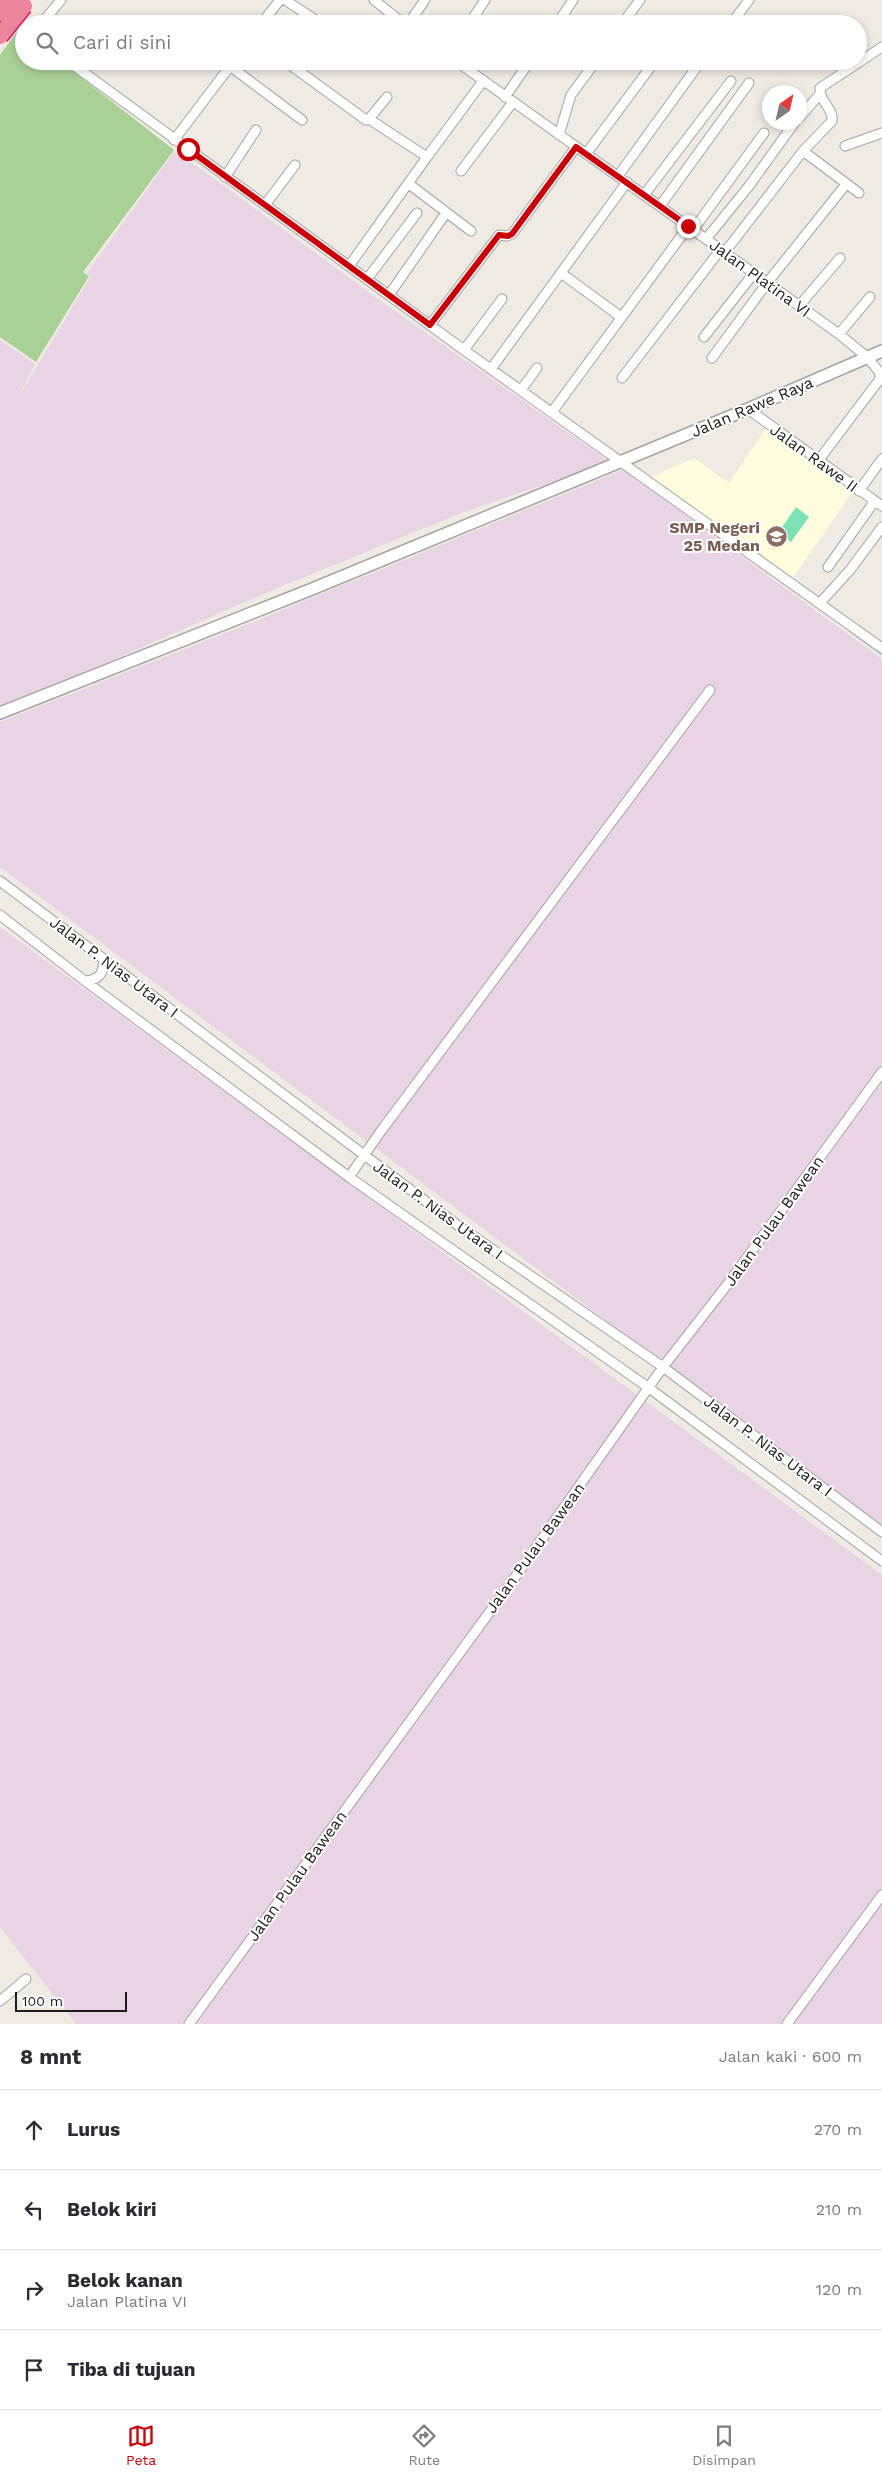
<!DOCTYPE html>
<html lang="id">
<meta charset="utf-8">
<style>
:root{--surface:#fff;--page:#f2f2f3;--text:#2b2b33;--muted:#7c7c81;--line:#e1e1e2;--accent:#ca0009}
body{margin:0;font-family:"Work Sans",sans-serif;background:var(--page);color:var(--text)}
.compass{position:absolute;left:762px;top:85px;width:45px;height:45px;border-radius:50%;background:var(--surface);box-shadow:0 2px 8px #0003;rotate:34deg}
.scale{position:absolute;left:15px;bottom:12px;width:112px;box-sizing:border-box;padding-left:5px;border:2px solid #1d1d1d;border-top:0;font-size:14px;line-height:18px;white-space:nowrap;color:#1d1d1d;-webkit-text-stroke:4px #fff;paint-order:stroke}
.stop{position:absolute;width:15px;height:15px;margin:-11px;border:4px solid #ca0009;border-radius:50%;background:#fff}
.stop.end{background:#ca0009;border-color:#fff;box-shadow:0 1px 5px #0008}
.list{margin:0;padding:0;list-style:none}
h2{display:flex;justify-content:space-between;align-items:center;height:65px;margin:0;padding:0 20px;font-size:21px}
h2 small{font-size:16px;font-weight:400;color:var(--muted)}
.list li{display:grid;grid-template-columns:32px 1fr auto;gap:15px;align-items:center;box-sizing:border-box;height:80px;padding:0 20px;border-top:1px solid var(--line)}
.list b{display:block;font-size:19px;white-space:nowrap}
.list p{margin:0;font-size:16px;white-space:nowrap;color:var(--muted)}
.list em{font-size:16px;font-style:normal;color:var(--muted)}
.icon{flex:none;width:28px;height:28px;fill:none;stroke:currentColor;stroke-width:2;stroke-linecap:round;stroke-linejoin:round}
.map{position:relative;flex:none;width:882px;height:2024px;overflow:hidden}
.search{position:absolute;background:var(--surface);box-shadow:0 2px 8px #0003;left:15px;right:15px;top:15px;height:55px;display:flex;align-items:center;gap:12px;box-sizing:border-box;padding:0 18px;border-radius:28px;color:var(--muted);font-size:19px}
.sheet{height:385px;background:var(--surface)}
nav{display:flex;justify-content:space-around;align-items:center;box-sizing:border-box;height:70px;border-top:1px solid var(--line);background:var(--surface);font-size:14px;color:var(--muted)}
nav a{display:grid;justify-items:center;gap:2px}
nav .on{color:var(--accent)}
.map>svg:first-child{display:block}
.industrial{fill:#e8d4e5}
.education{fill:#fffddb}
.forest{fill:#a9d095}
.pitch{fill:#7ce2b6}
.lines{fill:none;stroke-linecap:round;stroke-linejoin:round}
.stream{stroke:#a0d4df;stroke-width:2.5}
.minor-casing{stroke:#a4a4a4;stroke-width:11}
.tertiary-casing{stroke:#a4a4a4;stroke-width:14}
.minor{stroke:#fff;stroke-width:9}
.tertiary{stroke:#fff;stroke-width:11}
.motorway-bridge-casing{stroke:#e11b68;stroke-width:19;stroke-linecap:butt}
.motorway-bridge{stroke:#eb869d;stroke-width:16}
.route{stroke:#ca0009;stroke-width:6}
.labels{text-anchor:middle;dominant-baseline:central;stroke-width:4;stroke-linejoin:round;paint-order:stroke}
.street-label{font-size:16px;fill:#1d1d1d;stroke:#fff}
.education-label{font-size:16px;font-weight:bold;fill:#785e54;stroke:#fff;text-anchor:end}
</style>
<div class="map">
<svg width="882" height="2024" viewBox="0 0 882 2024">
<rect width="100%" height="100%" fill="#efeae2"/>
<path class="industrial" d="M174,152L201,169L378,299L610,462L461,513L258,596L0,710V340L35,364L15,403L91,276L87,273Z
M623,470L882,659V1527L0,867V722L251,623Z
M0,927L882,1575V2024H76L0,1927Z"/>
<path class="education" d="M766,428L853,491L791,581L651,477L694,458L729,483Z"/>
<path class="forest" d="M19,29L24,33V61H60L174,150L83,272L89,276L36,362L0,337V55Z"/>
<path class="pitch" d="M796,507L809,517L791,542L778,533Z"/>
<g class="lines">
<path class="stream" d="M853,633L882,654"/>
<defs>
<path id="minor" d="M285,0L322,24
M374,0L404,24
M10,19L24,30
M41,24L61,0
M261,24L280,0
M408,24L425,0
M469,24L485,0
M501,24L503,21
M557,24L573,0
M622,24L640,0
M731,24L749,0
M68,61L464,350L882,648
M285,61L366,120L369,119L387,97
M456,61L839,334L867,357L880,373V379L818,461
M230,66L302,120
M505,97L530,61
M800,117L820,94
M369,119L427,157L483,81
M559,135L571,95L596,61
M174,140L234,61
M845,146L882,133
M803,151L859,193
M586,154L655,61
M461,171L513,102
M618,176L701,61
M225,177L256,130
M409,184L471,231
M644,195L731,81
M265,205L295,165
M660,206L749,83
M693,230L764,133
M706,239L749,186L795,122
M725,252L803,151L832,121C834,109 819,101 820,88L882,47
M349,266L427,157
M561,273L621,317
M367,279L417,213
M389,295L446,213
M799,306L840,258
M430,325L499,235L507,236L512,234L576,147
M839,334L870,297
M704,337L754,273
M464,350L502,299
M712,358L767,283L843,188
M491,369L627,182
M622,378L721,249
M521,390L537,368
M748,409L882,506
M552,412L688,227
M859,491L882,459
M828,567L874,502
M820,603L850,570L882,527
M0,881L460,1227L663,1367L882,1532
M0,915L85,981L349,1177L649,1388L882,1561
M85,981C99,980 105,973 103,958
M349,1177L381,1131L710,690
M0,2001L26,1979
M189,2024L513,1580L663,1367L730,1281L882,1072
M787,2024L882,1895"/>
<path id="tertiary" d="M0,713L312,589L748,409L882,351"/>
</defs>
<use href="#minor" class="minor-casing"/>
<use href="#tertiary" class="tertiary-casing"/>
<use href="#minor" class="minor"/>
<use href="#tertiary" class="tertiary"/>
<defs>
<path id="motorway-bridge" d="M0,13L10,0
M0,36L24,6"/>
</defs>
<use href="#motorway-bridge" class="motorway-bridge-casing"/>
<use href="#motorway-bridge" class="motorway-bridge"/>
</g>
<g class="lines">
<path class="route" d="M188,149L430,325L499,235L508,236L512,234L576,147L688,226"/>
</g>
<defs>
<symbol id="school-disc" viewBox="-11 -11 22 22"><circle r="9.5" fill="#8d6e63" stroke="#fff"/><path d="M0-5L7-2L0 1L-7-2ZM-4 1L0 2.5L4 1V4Q0 6-4 4Z" fill="#fff"/></symbol>
</defs>
<g fill-rule="evenodd">
<use href="#school-disc" x="764" y="524" width="25" height="25"/>
</g>
<g class="labels">
<g class="street-label">
<text transform="translate(760 278) rotate(36)">Jalan Platina VI</text>
<text transform="translate(752 407) rotate(-23)">Jalan Rawe Raya</text>
<text transform="translate(814 458) rotate(36)">Jalan Rawe II</text>
<text transform="translate(114 967) rotate(37)">Jalan P. Nias Utara I</text>
<text transform="translate(438 1210) rotate(36)">Jalan P. Nias Utara I</text>
<text transform="translate(774 1221) rotate(-54)">Jalan Pulau Bawean</text>
<text transform="translate(768 1446) rotate(37)">Jalan P. Nias Utara I</text>
<text transform="translate(535 1548) rotate(-54)">Jalan Pulau Bawean</text>
<text transform="translate(297 1876) rotate(-54)">Jalan Pulau Bawean</text>
</g>
<g class="education-label">
<text x="760" y="527">SMP Negeri<tspan x="760" dy="18">25 Medan</tspan></text>
</g>
</g>
</svg>
<svg class="compass" viewBox="-18 -18 36 36"><path d="M0-13l5 13h-10z" fill="#e53935"/><path d="M0 13l5-13h-10z" fill="#7c7c81"/></svg>
<div class="scale">100 m</div>
<div class="stop" style="left:188px;top:149px"></div>
<div class="stop end" style="left:688px;top:226px"></div>
<div class="search"><svg class="icon" aria-label="search" viewBox="0 0 24 24"><circle cx="10" cy="10" r="6"/><path d="M15 15l6 6"/></svg>Cari di sini</div>
</div>
<section class="sheet">
<h2>8 mnt<small>Jalan kaki · 600 m</small></h2>
<ul class="list">
<li><svg class="icon" aria-label="ahead" viewBox="0 0 24 24"><path d="M12 20V5M6 11l6-6 6 6"/></svg><div><b>Lurus</b></div><em>270 m</em></li>
<li><svg class="icon" aria-label="left" viewBox="0 0 24 24"><path d="M17 20v-9H6M10 6l-5 5 5 5"/></svg><div><b>Belok kiri</b></div><em>210 m</em></li>
<li><svg class="icon" aria-label="right" viewBox="0 0 24 24"><path d="M7 20v-9h11M14 6l5 5-5 5"/></svg><div><b>Belok kanan</b><p>Jalan Platina VI</p></div><em>120 m</em></li>
<li><svg class="icon" aria-label="arrive" viewBox="0 0 24 24"><path d="M6 21V4h12l-3 4 3 4H6"/></svg><div><b>Tiba di tujuan</b></div></li>
</ul>
</section>
<nav>
<a class="on"><svg class="icon" aria-label="map" viewBox="0 0 24 24"><path d="M3 6l6-2 6 2 6-2v14l-6 2-6-2-6 2zM9 4v14M15 6v14"/></svg>Peta</a>
<a><svg class="icon" aria-label="directions" viewBox="0 0 24 24"><path d="M12 3l9 9-9 9-9-9zM9 14v-3h6M13 9l2 2-2 2"/></svg>Rute</a>
<a><svg class="icon" aria-label="saved" viewBox="0 0 24 24"><path d="M7 4h10v16l-5-4-5 4z"/></svg>Disimpan</a>
</nav>
